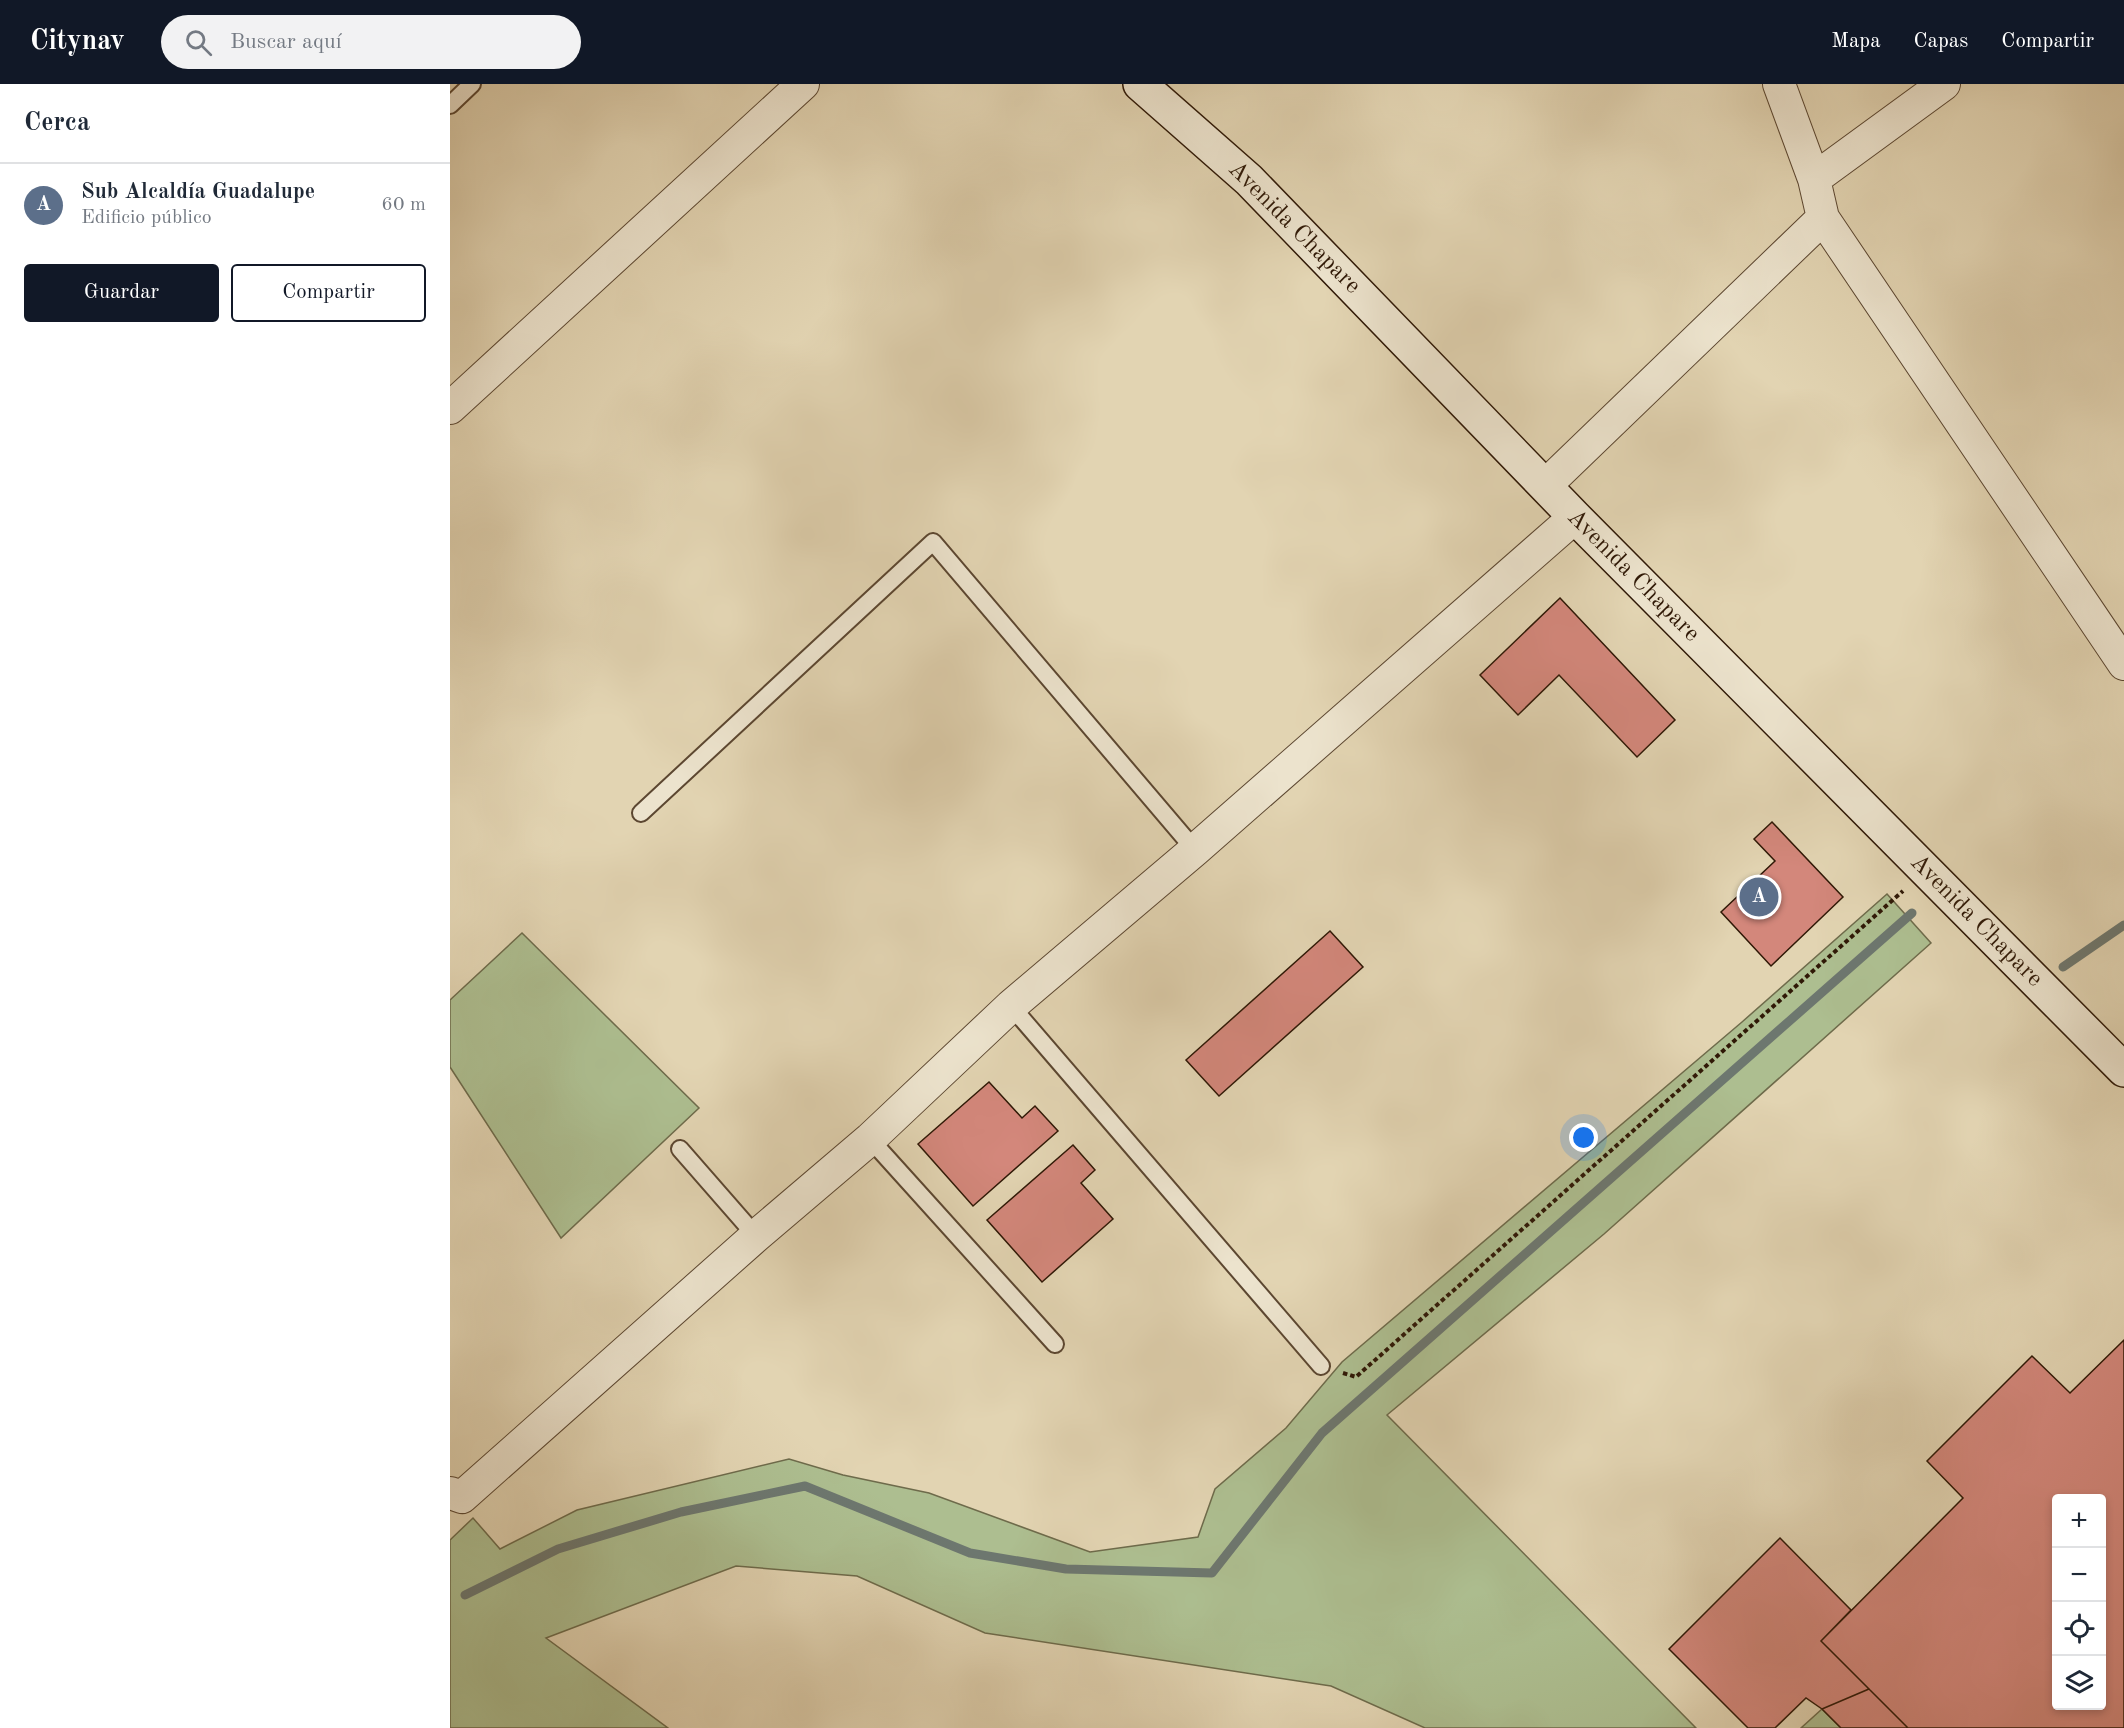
<!DOCTYPE html>
<html lang="es">
<meta charset="utf-8">
<style>
:root{--surface:#fff;--page:#f2f2f3;--text:#1f2937;--muted:#747a83;--line:#e0e1e3;--accent:#111827}
body{margin:0;font-family:"Old Standard TT",serif;background:var(--page);color:var(--text)}
.controls{position:absolute;right:18px;bottom:18px;display:grid;overflow:hidden;border-radius:6px;box-shadow:0 3px 9px #0003}
.controls button{width:54px;height:54px;display:grid;place-items:center;padding:0;border:0;border-bottom:2px solid var(--line);background:var(--surface);color:var(--text);font:30px sans-serif}
.you{position:absolute;left:1134px;top:1054px;width:21px;height:21px;margin:-15px;border:4px solid #fff;border-radius:50%;background:#1a73e8;box-shadow:0 0 0 9px #1a73e833}
.badge{display:grid;place-items:center;width:39px;height:39px;border-radius:50%;background:var(--accent);color:#fff;font-size:20px;font-weight:700}
.pin{position:absolute;translate:-50% -50%;border:3px solid #fff;box-shadow:0 2px 6px #0006}
.list{margin:0;padding:0;list-style:none}
h2{display:flex;justify-content:space-between;align-items:center;height:78px;margin:0;padding:0 24px;font-size:26px}
h2 small{font-size:20px;font-weight:400;color:var(--muted)}
.list li{display:grid;grid-template-columns:39px 1fr auto;gap:18px;align-items:center;box-sizing:border-box;height:84px;padding:0 24px;border-top:2px solid var(--line)}
.list b{display:block;font-size:22px;white-space:nowrap}
.list p{margin:0;font-size:20px;white-space:nowrap;color:var(--muted)}
.list em{font-size:20px;font-style:normal;color:var(--muted)}
.actions{display:flex;gap:12px;padding:18px 24px}
.actions a{flex:1;padding:14px 0;border:2px solid var(--accent);border-radius:6px;text-align:center;font-size:21px;color:var(--accent)}
.actions .main{background:var(--accent);color:#fff}
.icon{flex:none;width:33px;height:33px;fill:none;stroke:currentColor;stroke-width:2;stroke-linecap:round;stroke-linejoin:round}
.map{position:relative;flex:none;width:1674px;height:1644px;overflow:hidden}
header{display:flex;align-items:center;gap:36px;box-sizing:border-box;height:84px;padding:0 30px;background:var(--accent);color:#fff}
header strong{font-size:28px}
nav{display:flex;gap:33px;margin-inline-start:auto;font-size:21px}
.search{width:420px;height:54px;background:var(--page);display:flex;align-items:center;gap:15px;box-sizing:border-box;padding:0 21px;border-radius:33px;color:var(--muted);font-size:22px}
main{display:flex}
aside{flex:1;background:var(--surface)}
.map>svg:first-child{display:block}
.green{fill:#adbe90;stroke:#6e6b4b;stroke-width:1.5}
.lines{fill:none;stroke-linecap:round;stroke-linejoin:round}
.stream{stroke:#6d776f;stroke-width:9}
.building{fill:#d3877b;stroke:#2f1806;stroke-width:1.5;fill-rule:evenodd}
.lane-casing{stroke:#5c4731;stroke-width:20}
.street-casing{stroke:#5c4731;stroke-width:34}
.secondary-casing{stroke:#2f1806;stroke-width:36}
.path{stroke:#2f1806;stroke-width:4;stroke-dasharray:4.5 3;stroke-linecap:butt}
.lane{stroke:#ece3cd;stroke-width:16}
.street{stroke:#ece3cd;stroke-width:32}
.secondary{stroke:#ece3cd;stroke-width:33}
.labels{text-anchor:middle;dominant-baseline:central;stroke-width:4.5;stroke-linejoin:round;paint-order:stroke}
.street-label{font-size:24px;fill:#2f1806;stroke:#ece3cd}
</style>
<header>
<strong>Citynav</strong>
<div class="search"><svg class="icon" aria-label="search" viewBox="0 0 24 24"><circle cx="10" cy="10" r="6"/><path d="M15 15l6 6"/></svg>Buscar aquí</div>
<nav><a>Mapa</a><a>Capas</a><a>Compartir</a></nav>
</header>
<main>
<aside>
<h2>Cerca<small></small></h2>
<ul class="list">
<li><span class="badge" style="background:#5c6f8a">A</span><div><b>Sub Alcaldía Guadalupe</b><p>Edificio público</p></div><em>60 m</em></li>
</ul>
<div class="actions"><a class="main">Guardar</a><a>Compartir</a></div>
</aside>
<div class="map">
<svg width="1674" height="1644" viewBox="0 0 1674 1644">
<rect width="100%" height="100%" fill="#e2d4b2"/>
<filter id="stains"><feTurbulence type="fractalNoise" baseFrequency=".00333" numOctaves="4"/><feColorMatrix values="0 0 0 0 .2 0 0 0 0 .09 0 0 0 0 .02 0 0 0 .5 -.17"/></filter>
<radialGradient id="worn" r=".72"><stop offset=".6" stop-color="#630" stop-opacity="0"/><stop offset="1" stop-color="#630" stop-opacity=".3"/></radialGradient>
<path class="green" d="M1437,810L1481,859L1154,1150L937,1331L1246,1644H975L881,1602L535,1549L407,1492L286,1482L96,1554L218,1644H0V1456L23,1434L50,1465L127,1426L339,1375L393,1391L479,1409L640,1468L748,1453L765,1405L836,1344L892,1278L1292,938Z
M72,849L249,1024L111,1154L0,983V916Z
M1372,1625L1391,1644H1351Z"/>
<g class="lines">
<path class="stream" d="M1613,883L1674,841
M15,1511L108,1465L231,1428L355,1402L520,1469L616,1485L762,1489L872,1349L1462,829"/>
</g>
<path class="building" d="M1110,514L1225,636L1187,673L1109,591L1068,631L1030,591Z
M1322,738L1393,813L1321,882L1271,828L1325,777L1304,755Z
M880,847L913,883L769,1012L736,976Z
M539,998L572,1034L585,1022L608,1047L523,1122L468,1060Z
M623,1061L645,1086L631,1099L663,1135L592,1198L537,1136Z
M1674,1256V1644H1458L1371,1557L1513,1414L1477,1377L1582,1272L1620,1309ZM1606,1414H1652V1622H1606Z
M1330,1454L1401,1526L1371,1557L1419,1605L1372,1625L1356,1614L1325,1644H1298L1219,1565Z
M1419,1605L1458,1644H1391L1372,1625Z"/>
<g class="lines">
<defs>
<path id="lane" d="M0,21L22,0
M191,729L483,458L745,766
M561,922L871,1282
M420,1055L605,1260
M230,1065L306,1152"/>
<path id="street" d="M1329,0L1364,95L1373,134L1674,580
M1364,95L1494,0
M0,324L353,0
M1096,401L1373,134
M0,1409L12,1413L306,1152L420,1055L561,922L745,766L1125,433"/>
<path id="secondary" d="M690,0L799,96L1125,433L1674,986"/>
</defs>
<use href="#lane" class="lane-casing"/>
<use href="#street" class="street-casing"/>
<use href="#secondary" class="secondary-casing"/>
<path class="path" d="M893,1289L906,1293L1453,807"/>
<use href="#lane" class="lane"/>
<use href="#street" class="street"/>
<use href="#secondary" class="secondary"/>
</g>
<g class="labels">
<g class="street-label">
<text transform="translate(844 144) rotate(45)">Avenida Chapare</text>
<text transform="translate(1183 492) rotate(45)">Avenida Chapare</text>
<text transform="translate(1526 837) rotate(45)">Avenida Chapare</text>
</g>
</g>
<rect width="100%" height="100%" filter="url(#stains)"/>
<rect width="100%" height="100%" fill="url(#worn)"/>
</svg>
<div class="controls">
<button>+</button>
<button>−</button>
<button><svg class="icon" aria-label="locate" viewBox="0 0 24 24"><circle cx="12" cy="12" r="6"/><path d="M12 2v4M12 18v4M2 12h4M18 12h4"/></svg></button>
<button><svg class="icon" aria-label="layers" viewBox="0 0 24 24"><path d="M12 4l9 5-9 5-9-5zM3 14l9 5 9-5"/></svg></button>
</div>
<div class="you"></div>
<div class="pin badge" style="left:1309px;top:813px;background:#5c6f8a">A</div>
</div>
</main>
